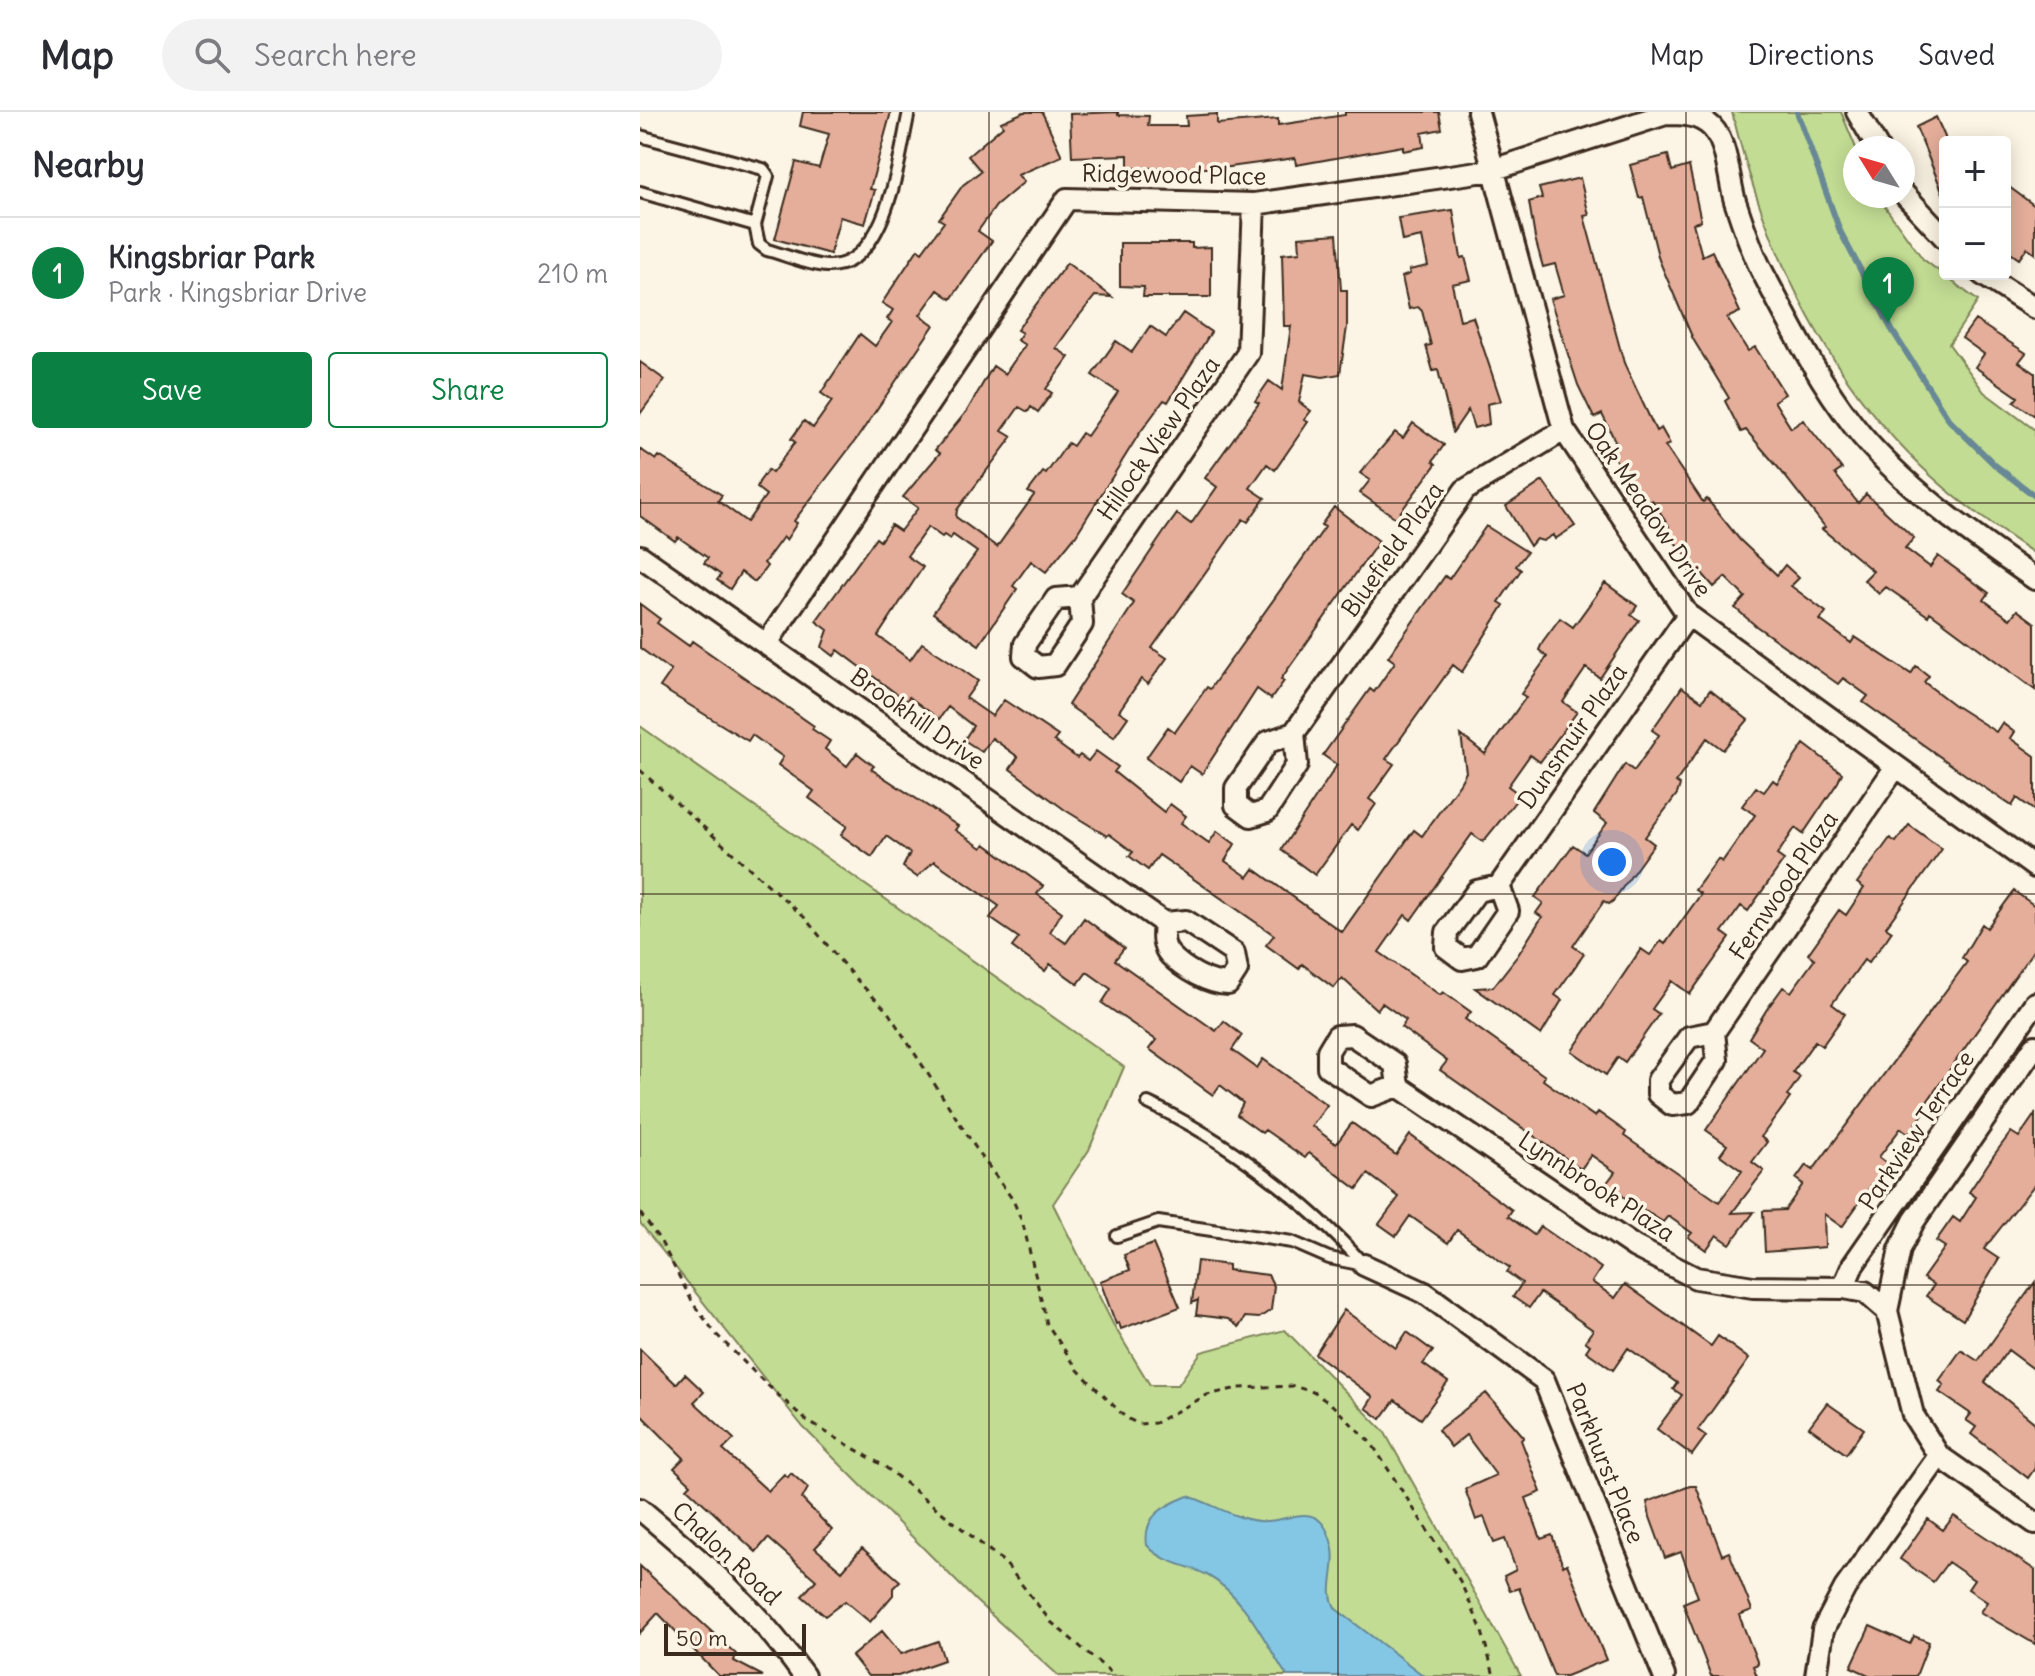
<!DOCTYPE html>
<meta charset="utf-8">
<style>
:root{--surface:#fff;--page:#f2f2f3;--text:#2b2b33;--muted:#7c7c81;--line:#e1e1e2;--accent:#0b8043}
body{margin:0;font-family:Delius,sans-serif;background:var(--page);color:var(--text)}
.controls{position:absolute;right:24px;top:24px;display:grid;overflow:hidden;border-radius:8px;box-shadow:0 4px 20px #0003}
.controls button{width:72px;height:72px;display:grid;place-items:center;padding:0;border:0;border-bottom:2px solid var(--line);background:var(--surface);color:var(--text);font:40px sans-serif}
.compass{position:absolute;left:1203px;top:24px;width:72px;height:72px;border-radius:50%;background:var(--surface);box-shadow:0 4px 20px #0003;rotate:307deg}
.scale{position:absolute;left:24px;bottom:20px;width:142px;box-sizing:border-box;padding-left:8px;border:4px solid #3b2a1e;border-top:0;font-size:22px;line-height:28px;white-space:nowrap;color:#3b2a1e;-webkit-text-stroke:6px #fcf5e5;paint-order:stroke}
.you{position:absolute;left:972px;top:750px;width:28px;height:28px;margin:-20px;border:6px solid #fff;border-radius:50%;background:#1a73e8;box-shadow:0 0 0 12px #1a73e833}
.badge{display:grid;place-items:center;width:52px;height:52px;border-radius:50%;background:var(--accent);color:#fff;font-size:26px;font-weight:700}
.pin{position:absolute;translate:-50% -66px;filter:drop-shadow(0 2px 4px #0008)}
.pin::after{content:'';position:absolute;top:42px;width:28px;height:24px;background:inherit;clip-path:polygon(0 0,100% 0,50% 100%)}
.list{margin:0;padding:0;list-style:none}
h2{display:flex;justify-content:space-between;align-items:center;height:104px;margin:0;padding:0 32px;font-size:34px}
h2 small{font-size:26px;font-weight:400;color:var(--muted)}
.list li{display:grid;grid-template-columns:52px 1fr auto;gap:24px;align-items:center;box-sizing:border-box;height:112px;padding:0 32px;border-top:2px solid var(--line)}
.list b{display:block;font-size:30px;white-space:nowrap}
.list p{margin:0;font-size:26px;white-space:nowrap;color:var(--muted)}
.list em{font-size:26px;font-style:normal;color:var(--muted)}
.actions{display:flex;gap:16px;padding:24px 32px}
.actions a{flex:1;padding:18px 0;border:2px solid var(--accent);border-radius:8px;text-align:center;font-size:28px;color:var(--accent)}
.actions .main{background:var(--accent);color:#fff}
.icon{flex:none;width:44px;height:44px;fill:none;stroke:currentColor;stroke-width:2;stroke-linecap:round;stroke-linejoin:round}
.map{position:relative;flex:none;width:1395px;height:1564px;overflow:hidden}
header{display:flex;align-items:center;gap:48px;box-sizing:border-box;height:112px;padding:0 40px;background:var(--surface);border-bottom:2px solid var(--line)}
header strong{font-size:38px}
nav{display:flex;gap:44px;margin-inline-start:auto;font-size:28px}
.search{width:560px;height:72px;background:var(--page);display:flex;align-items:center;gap:20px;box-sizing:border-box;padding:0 28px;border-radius:44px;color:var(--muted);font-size:30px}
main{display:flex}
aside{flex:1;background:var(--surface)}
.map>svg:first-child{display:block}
.green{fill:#c2dc93;stroke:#7e8358;stroke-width:2}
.water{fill:#84c7e5;stroke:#678895;stroke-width:2}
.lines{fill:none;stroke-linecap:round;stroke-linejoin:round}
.stream{stroke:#678895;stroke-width:6}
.building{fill:#e4ae9a;stroke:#3b2a1e;stroke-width:2}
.service-casing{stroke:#3b2a1e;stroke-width:16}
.minor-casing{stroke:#3b2a1e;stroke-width:26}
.path{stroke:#3b2a1e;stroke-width:3;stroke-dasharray:6 6;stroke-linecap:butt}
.service{stroke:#fcf5e5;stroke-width:10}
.minor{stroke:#fcf5e5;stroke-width:20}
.grid{fill:none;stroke:#3b2a1e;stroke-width:2;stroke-opacity:0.55}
.labels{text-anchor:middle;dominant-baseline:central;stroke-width:7;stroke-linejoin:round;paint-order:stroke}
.street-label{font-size:24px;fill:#3b2a1e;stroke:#fcf5e5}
</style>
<header>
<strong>Map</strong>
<div class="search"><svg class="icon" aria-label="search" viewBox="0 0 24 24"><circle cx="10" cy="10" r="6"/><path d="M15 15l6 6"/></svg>Search here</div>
<nav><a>Map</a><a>Directions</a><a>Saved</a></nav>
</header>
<main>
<aside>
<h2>Nearby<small></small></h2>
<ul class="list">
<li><span class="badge">1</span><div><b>Kingsbriar Park</b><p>Park · Kingsbriar Drive</p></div><em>210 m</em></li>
</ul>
<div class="actions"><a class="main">Save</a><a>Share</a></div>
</aside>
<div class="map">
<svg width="1395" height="1564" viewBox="0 0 1395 1564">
<rect width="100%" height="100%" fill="#fcf5e5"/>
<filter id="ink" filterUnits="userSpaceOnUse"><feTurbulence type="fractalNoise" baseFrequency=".0125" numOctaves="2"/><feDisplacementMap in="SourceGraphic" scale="16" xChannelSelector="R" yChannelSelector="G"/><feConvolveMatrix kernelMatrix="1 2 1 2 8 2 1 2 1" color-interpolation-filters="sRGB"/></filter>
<g filter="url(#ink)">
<path class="green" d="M1092,0H1201L1216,36L1215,84H1237L1283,147L1338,189L1309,232L1344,280L1395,318V442C1365,421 1333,401 1306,377C1192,280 1127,143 1092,0Z
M0,614L484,955L449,1038L413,1092L473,1212L510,1273H538L561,1240L645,1218L744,1319L881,1564H419L336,1489L163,1315L0,1111Z"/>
<path class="water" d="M548,1384C571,1391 595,1407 619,1409C650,1412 681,1381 693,1437C697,1459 684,1478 696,1497L784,1564H647C624,1529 605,1484 567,1463C546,1452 522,1451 507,1433C503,1404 523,1394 548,1384Z"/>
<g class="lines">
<path class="stream" d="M1157,0L1200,119L1252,218L1309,308L1356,354L1395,384"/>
</g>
<path class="building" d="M163,0H251L230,77L235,78L225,112L200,105L190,142L135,127L156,50L179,56L189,22L160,14Z
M384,0H402L422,44L378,63L384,70L356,94L338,119L352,129L311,187L298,178L280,203L294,213L218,325L154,409L157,411L146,428L143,425L124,451L127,454L115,470L101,460L90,477L77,468L81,463L64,451L68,446L38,425L35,429L0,404V337L16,348L19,344L82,383L78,389L107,410L126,383L117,376L119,370L128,358L132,361L155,330L151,327L164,309L173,316L192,289L181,281L220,222L235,234L252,210L247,207L253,198L242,191L278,137L282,140L304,110L299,107L323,73L341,59L328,44L363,14L361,10Z
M478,0V3L509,4L508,14H547L546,4L577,2V12L638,7V13L705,3V0H799L802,17L782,21L784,35L763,39V34L656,53L655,46L582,56H488V43L432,45L430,2Z
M1296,5L1305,25V86L1276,15Z
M1028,43L1032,59L1049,54L1061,109L1053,111L1062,144L1072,139L1100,200L1087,206L1108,239L1115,235L1145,282L1134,289L1151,316L1163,308L1202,357L1195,362L1218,391L1226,382L1274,426L1265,436L1290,455L1298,444L1349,481L1344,488L1370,507L1377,498L1395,511V578L1290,500L1288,504L1246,475L1239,482L1224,468L1233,459L1182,417L1185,415L1141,359L1106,318L1101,320L1085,289L1089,286L1053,227L1019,148L1003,85L999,86L990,53Z
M940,66L949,103L944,104L984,251L1016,319L1021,316L1030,332L1025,334L1063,390L1067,387L1100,428L1137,463L1145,453L1159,466L1151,474L1186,500L1180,508L1211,531L1215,525L1271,562L1276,554L1289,564L1284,570L1314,593L1356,620L1362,611L1374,620L1370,626L1395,644V699L1377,686L1372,694L1330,666L1223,590L1228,584L1203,566L1198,572L1116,514L1095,496L1105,485L1085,465L1074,475L1024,418L1029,414L1012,388L1005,393L968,336L976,331L962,302L954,306L938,273L910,187L924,183L915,152L903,155L895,126L889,90L902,86L899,76Z
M1365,72L1395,94V142L1387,136L1379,147L1365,137Z
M813,98L821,146L825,145L831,168L812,172L820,208L833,205L861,289L847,292L849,312L834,316L828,298L813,320L798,258L793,259L786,234L791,233L782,199L778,195L769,197L762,165L770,162L769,158L788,154L782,125L762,129L758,106Z
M697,122L701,178H707V215L700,262L683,265L665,262L659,290L671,299L664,308L668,310L635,358L627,352L610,376L625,386L608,410L603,407L512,536L527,546L508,572L501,567L479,599L488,605L474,625L428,593L494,491L482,482L524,420L537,402L551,412L577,375L565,366L619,291L615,289L629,269L642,278L651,214H644L642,142L660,140L659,125Z
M480,131H552V136L571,135V185H503L504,175L480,174Z
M427,151L472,185L455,184L435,209L416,236L429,245L406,277L412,281L398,300L391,295L388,300L379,295L362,319L372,325L317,398L316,405L357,435L394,383L388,380L403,360L406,362L428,331L433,334L442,321L447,324L478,280L452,263L476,229L492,240L510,214L526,225L543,201L571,220L528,290L524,288L499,322L436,423L406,460L391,449L373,474L377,477L339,533L293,501L337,440L313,423L310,427L304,423L302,425L288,415L267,444L283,455L238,524L270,548L282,531L314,552L338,569L326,586L352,604L364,588L418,624L414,629L437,646L440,643L448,649L456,639L478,655L474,660L524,700L530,692L546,704L541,711L569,731L577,719L595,732L585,749L608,765L614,757L702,820L774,718L782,724L820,671L826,660L821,623L845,642L886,585L881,582L907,545L899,538L903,529L920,506L933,515L965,471L997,494L991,503L999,508L960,566L946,556L923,590L937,600L900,650L890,643L868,674L880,683L864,704L843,730L832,722L771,808L765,803L739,840L800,883L803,880L831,900L825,907L905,964L903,968L955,1005L958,1000L986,1020L984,1024L1079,1090L1102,1059L1080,1043L1087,1033L1066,1018L1123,936L1109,926L1127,897L1143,875L1151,880L1175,847L1168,842L1199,798L1206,803L1224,776L1217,771L1250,726L1256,730L1269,713L1302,737L1246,815L1252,819L1246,828L1228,851L1224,848L1192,892L1205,902L1182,934L1175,929L1153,960L1160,965L1147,984L1150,986L1121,1025L1127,1030L1112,1050L1124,1059L1092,1101L1114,1100L1090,1132L1077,1123L1066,1138L1048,1125L1052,1121L1028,1104L1023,1110L991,1090L966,1072L975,1060L951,1043L941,1057L800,958L807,949L761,915L766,908L742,891L737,898L702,866L694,876L662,852L659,857L626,833L634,823L519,743L508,758L489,744L493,740L469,722L467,724L425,698L370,657L378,645L352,626L342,640L324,628L333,614L308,595L299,607L269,585L266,589L198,538L194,544L182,535L188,518L176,509L236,426L240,429L251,413L260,419L278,396L263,385L300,341L295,338L327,299L353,254L365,262L385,233L377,228L382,221L377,218Z
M1335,208L1386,241L1379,250L1395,261V304L1374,290L1378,285L1335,255L1344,242L1322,226Z
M0,250L25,268L0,302Z
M773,311L804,333L793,349L796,352L756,406L720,381L730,368L720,361L755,320L763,326Z
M903,369L935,414L915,427L913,423L903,429L896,427L890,434L866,394Z
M694,395L739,429L641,567L644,569L631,587L617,577L562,662L550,654L539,670L506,646L528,615L535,620L567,575L570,577L685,415L681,413Z
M846,414L887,440L876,454L881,458L859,490L864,493L822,560L813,553L746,647L754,652L729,687L736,692L718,718L711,713L675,763L641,738L697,653L683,643L730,577L734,580L755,550L748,545L805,464L809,467Z
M0,492L20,507L17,511L49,534L52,529L174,614L172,617L190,629L185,637L207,654L217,641L234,654L231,657L318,714L315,718L342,736L345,732L403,774L397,782L422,800L410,820L426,831L444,806L484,836L475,848L576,919L584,909L602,923L592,938L617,956L623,947L687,993L672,1014L696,1032L712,1011L756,1043L770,1023L872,1098L868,1104L894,1123L900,1114L961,1156L952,1170L975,1186L985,1172L1071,1234L1078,1224L1109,1247L1058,1318L1066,1324L1052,1343L1017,1317L1042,1283L1033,1277L1037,1271L988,1236L973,1258L946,1239L950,1233L945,1229L953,1218L900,1181L889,1196L873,1185L882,1171L867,1160L870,1156L817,1118L808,1131L770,1104L756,1124L739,1112L759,1085L728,1062L717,1077L669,1041L665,1046L625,1018L622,1021L597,1003L603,991L580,973L573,983L509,937L516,928L462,891L471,877L447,860L438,872L410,852L405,859L372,835L379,826L350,806L359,794L294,749L277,765L263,755L270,741L246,724L232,745L201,723L207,714L169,686L174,679L138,653L143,645L112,623L108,629L20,575L31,559L0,536Z
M1042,575L1062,589L1070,578L1108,608L1083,638L1067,626L1036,670L1040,673L1037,682L1005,725L1014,732L973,789L969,792L964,789L933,834L944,842L915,883L922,888L901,923L835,876L853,875L878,843L902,805L896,801L903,791L895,785L933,733L945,741L967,711L954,701L985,652L994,659L1019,623L1012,618Z
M1164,632L1202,661L1198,670L1163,722L1155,716L1137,743L1144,748L1108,799L1101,794L1082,820L1090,826L1050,882L1032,869L1012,897L1019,902L985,950L978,945L966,963L932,939L1001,837L1010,843L1021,829L1025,832L1061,782L1055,778L1078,747L1082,750L1115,703L1102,694L1116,675L1124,680L1133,668L1137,671Z
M1374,779L1395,794V836L1280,1000L1283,1002L1269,1022L1261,1016L1239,1045L1247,1051L1202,1115L1184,1102L1185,1135L1125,1140L1123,1099L1145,1098L1163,1072L1156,1067L1166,1053L1173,1058L1327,850L1322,846L1342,812L1347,816Z
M1395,1002V1072L1344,1137L1359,1147L1323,1208L1286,1184L1294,1173L1283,1166L1305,1135L1296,1129L1313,1105L1320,1110L1336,1085L1329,1080L1354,1043L1371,1020L1379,1025Z
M513,1132L540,1195L481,1217L479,1211L476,1212L460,1169L490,1158L484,1143Z
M557,1149L588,1153V1158L628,1163L634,1174L631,1198L619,1206L605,1205L599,1215L588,1207L556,1203L558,1188L552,1191Z
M1395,1170V1258L1368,1238L1345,1270L1395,1311V1356L1388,1366L1331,1322L1336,1315L1326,1308L1331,1302L1299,1280L1304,1273L1299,1269L1321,1238L1338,1249Z
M704,1198L756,1236L767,1220L793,1239L783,1252L808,1270L781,1307L755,1288L741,1307L726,1296L733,1285L675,1242Z
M0,1237L36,1272L45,1262L64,1280L54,1290L94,1327L83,1338L128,1379L144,1362L148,1365L151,1361L168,1376L162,1387L192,1418L175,1436L202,1459L222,1436L260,1469L253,1476V1483L230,1510L205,1489L185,1504L162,1484L176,1468L128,1426L116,1440L47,1376L51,1372L34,1356L44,1346L0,1302Z
M846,1281L884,1325L881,1328L901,1380L886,1386L901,1427L912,1423L923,1454L927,1452L966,1548L926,1564H914L879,1476L870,1479L864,1464L876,1458L865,1427L854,1431L844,1405L836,1408L825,1377L856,1363L826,1323L811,1335L798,1318Z
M1187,1291L1224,1317L1206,1342L1169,1315Z
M1050,1374H1056L1082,1443L1089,1440L1112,1498L1099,1503L1118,1552L1113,1554L1117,1564H1071L1043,1491L1058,1485L1041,1440L1025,1446L1010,1405L1007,1390Z
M1314,1404L1395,1458V1532L1340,1500L1347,1490L1328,1477L1334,1468L1308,1450L1293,1470L1260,1447L1288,1407L1303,1418Z
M0,1454L96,1542L94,1549L123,1564H79L18,1501L0,1521Z
M1230,1514L1270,1532L1274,1524L1289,1530L1276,1564H1231L1211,1555Z
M242,1519L261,1542L298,1529L304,1548L258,1564H228L212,1544Z"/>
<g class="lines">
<defs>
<path id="service" d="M0,24L123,57L128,64L115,113
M0,80L115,113L119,132L127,138C146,143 168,153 187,154C248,156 259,43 269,0
M508,991C583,1026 669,1090 724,1153
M477,1124L518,1110L652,1130L689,1146L724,1153"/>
<path id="minor" d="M838,0L924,318L1048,503L1395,755
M1217,0L1238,36
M1263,81L1305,126
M1342,162L1395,196
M0,444L524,811L546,809L594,841L597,858L588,872C569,872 543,857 530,843C521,833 523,822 524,811
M440,485L442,512L415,553L398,555L384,544L385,532L416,487L440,485L608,241L614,92
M127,531L427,87L614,92L852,58L1026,2C1041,2 1054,2 1067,11C1088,25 1088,67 1095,89C1103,113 1112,141 1124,163C1151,214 1178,268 1214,314C1258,371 1336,426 1395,467
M654,621L657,653L627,699L611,704L596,693V676L628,630L654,621L825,378L924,318
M859,774L868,799L837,844L822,847L806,835L807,820L837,779L859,774L1048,503
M1074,920L1077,948L1048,991L1032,993L1018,982V968L1049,925L1074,920L1255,656
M758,974L731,984L688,955V939L697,924L712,923L755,952L758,974L995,1135L1056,1166L1113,1175L1203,1176L1225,1180L1247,1199L1273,1303L1299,1344L1395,1411
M724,1153L785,1181L904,1268L1024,1564
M1203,1176L1213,1153L1395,891
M1247,1199L1260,1137L1274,1109L1395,934
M0,1397C64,1451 115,1494 164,1564
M1176,1564L1183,1518L1205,1476L1299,1344"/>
</defs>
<use href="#service" class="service-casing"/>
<use href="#minor" class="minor-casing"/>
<path class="path" d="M0,658L164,805L212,863L248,900L339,1041L373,1088L383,1112L407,1212L438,1258L486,1306L499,1312L515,1311L567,1283L598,1276L653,1274L673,1280L692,1293L732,1332L820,1469L841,1516L854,1564
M0,1101L20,1128L54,1193L76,1222L124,1270L167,1309L244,1354L365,1451L411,1510L475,1564"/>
<use href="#service" class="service"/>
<use href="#minor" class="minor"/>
</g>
</g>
<path class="grid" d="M349,0V1564M698,0V1564M1046,0V1564M0,391H1395M0,782H1395M0,1173H1395"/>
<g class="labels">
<g class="street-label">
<text transform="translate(534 62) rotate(1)">Ridgewood Place</text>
<text transform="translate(518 326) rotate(-55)">Hillock View Plaza</text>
<text transform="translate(1009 397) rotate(56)">Oak Meadow Drive</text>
<text transform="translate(752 437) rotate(-55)">Bluefield Plaza</text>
<text transform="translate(278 606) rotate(35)">Brookhill Drive</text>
<text transform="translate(932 624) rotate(-55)">Dunsmuir Plaza</text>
<text transform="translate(1143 773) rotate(-56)">Fernwood Plaza</text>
<text transform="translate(1276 1018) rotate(-56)">Parkview Terrace</text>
<text transform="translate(957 1074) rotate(33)">Lynnbrook Plaza</text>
<text transform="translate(966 1351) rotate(68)">Parkhurst Place</text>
<text transform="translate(87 1441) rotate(43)">Chalon Road</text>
</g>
</g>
</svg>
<div class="controls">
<button>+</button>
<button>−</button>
</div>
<svg class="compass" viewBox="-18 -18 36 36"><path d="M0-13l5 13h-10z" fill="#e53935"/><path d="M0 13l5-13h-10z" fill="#7c7c81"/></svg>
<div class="scale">50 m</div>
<div class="you"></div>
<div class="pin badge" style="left:1248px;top:211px">1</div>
</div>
</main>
